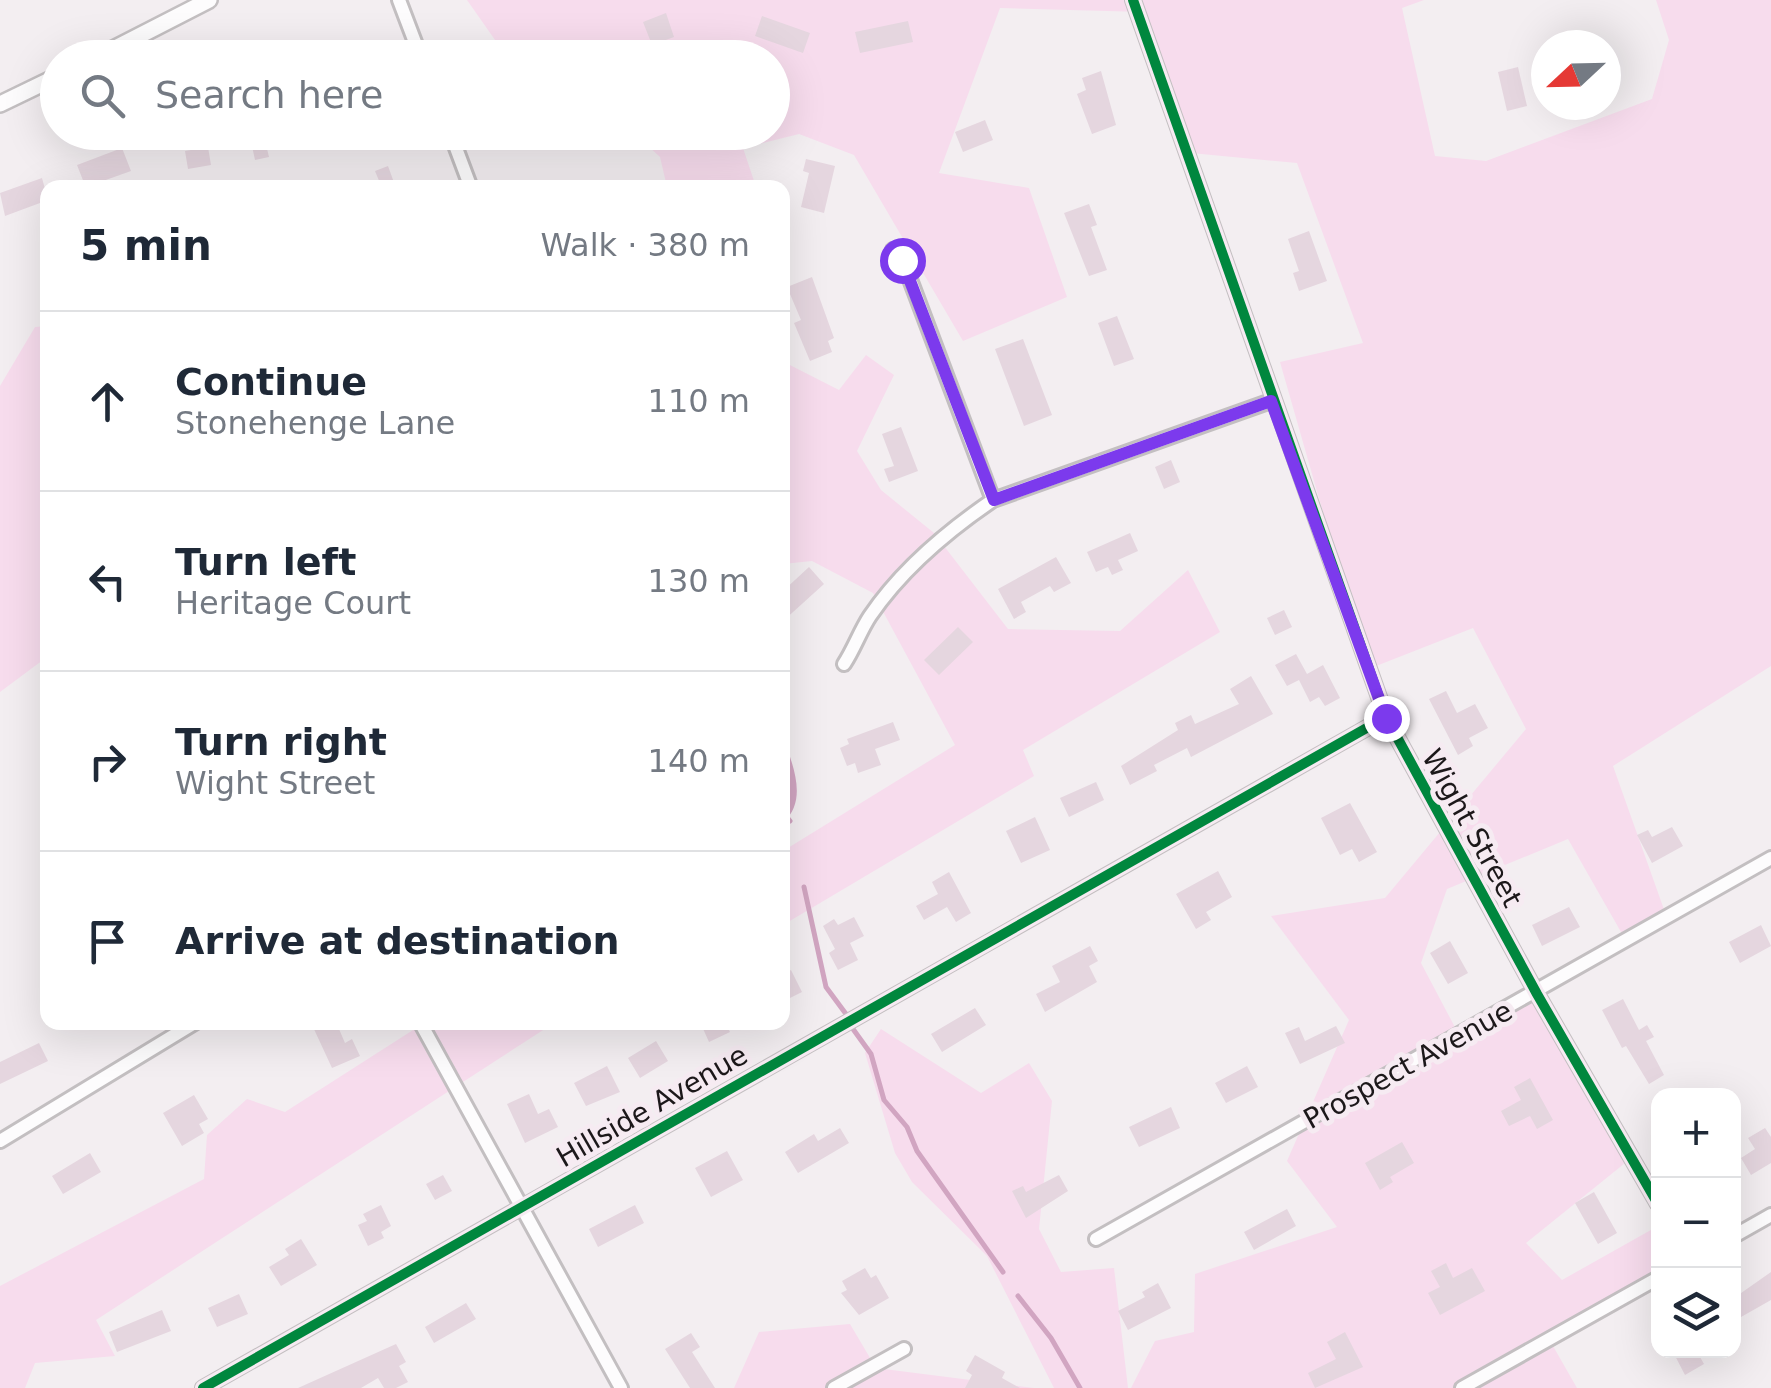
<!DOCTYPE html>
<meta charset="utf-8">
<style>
:root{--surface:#fff;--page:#f2f2f3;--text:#1f2937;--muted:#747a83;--line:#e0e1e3}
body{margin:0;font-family:"DejaVu Sans",sans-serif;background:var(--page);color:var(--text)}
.controls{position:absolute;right:30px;bottom:30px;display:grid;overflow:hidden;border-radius:20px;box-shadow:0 10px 40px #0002}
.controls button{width:90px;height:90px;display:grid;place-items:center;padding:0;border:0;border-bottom:2px solid var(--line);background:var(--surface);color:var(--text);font:50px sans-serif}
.compass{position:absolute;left:1531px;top:30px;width:90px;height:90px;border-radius:50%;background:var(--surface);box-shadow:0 10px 40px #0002;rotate:248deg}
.stop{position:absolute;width:30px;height:30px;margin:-22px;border:8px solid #7c3aed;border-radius:50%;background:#fff}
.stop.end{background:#7c3aed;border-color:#fff;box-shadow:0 2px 10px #0008}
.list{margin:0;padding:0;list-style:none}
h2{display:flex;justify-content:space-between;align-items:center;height:130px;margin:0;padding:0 40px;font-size:42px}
h2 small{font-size:32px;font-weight:400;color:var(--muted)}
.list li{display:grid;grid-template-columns:65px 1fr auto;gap:30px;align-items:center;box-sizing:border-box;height:180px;padding:0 40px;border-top:2px solid var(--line)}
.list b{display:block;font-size:38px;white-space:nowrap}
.list p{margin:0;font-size:32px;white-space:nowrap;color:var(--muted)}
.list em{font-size:32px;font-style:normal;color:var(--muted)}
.icon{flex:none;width:55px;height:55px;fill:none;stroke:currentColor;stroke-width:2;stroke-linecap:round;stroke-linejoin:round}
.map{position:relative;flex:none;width:1771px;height:1388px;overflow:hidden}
.search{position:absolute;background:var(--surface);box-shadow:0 10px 40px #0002;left:40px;top:40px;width:750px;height:110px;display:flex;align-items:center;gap:25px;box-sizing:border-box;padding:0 35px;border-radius:55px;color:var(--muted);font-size:38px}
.panel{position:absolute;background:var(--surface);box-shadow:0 10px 40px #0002;left:40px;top:180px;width:750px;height:850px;border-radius:20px}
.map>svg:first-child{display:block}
.green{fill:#f7dced}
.water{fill:#d1a5c1}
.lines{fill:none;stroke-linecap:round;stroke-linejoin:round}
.stream{stroke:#d1a5c1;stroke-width:5}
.building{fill:#e5d6df}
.minor-casing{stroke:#c3bfc1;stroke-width:18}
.tertiary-casing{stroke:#c3bfc1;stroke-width:20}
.minor{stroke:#fdfcfd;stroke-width:12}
.tertiary{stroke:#fdfcfd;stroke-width:15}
.cycleway-casing{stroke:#f6ebf2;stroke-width:16}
.cycleway{stroke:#00873e;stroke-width:10}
.route{stroke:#7c3aed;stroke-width:12}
.labels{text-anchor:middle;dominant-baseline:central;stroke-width:10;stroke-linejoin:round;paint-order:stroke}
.street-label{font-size:28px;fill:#1c181a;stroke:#f6ebf2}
</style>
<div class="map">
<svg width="1771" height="1388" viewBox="0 0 1771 1388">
<rect width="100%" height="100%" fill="#f3eef1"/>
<path class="green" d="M467,0H1424L1402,8L1435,156L1486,161L1652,99L1669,40L1656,0H1771V666L1613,766L1667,918L1625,939L1568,839L1447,889L1421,963L1458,1033L1538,987L1630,1159L1526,1243L1562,1280L1658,1226V1278L1549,1339L1577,1388H1131L1155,1341L1194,1332L1195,1274L1337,1227L1287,1161L1349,1020L1271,916L1385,898L1526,729L1473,628L1371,668L1361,645L1280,362L1363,343L1297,163L1191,153L1143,12L1000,8L939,173L1029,188L1067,297L963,341L854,155L799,134L743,148L756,187H667L660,157L634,133L772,132V58L507,57Z
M47,326V657L0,692V386L35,327Z
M866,355L894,375L857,451L881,490L934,533L1008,629L1120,631L1188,570L1220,632L1023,750L1034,776L783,925V851L955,745L873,593L812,561L783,564L782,361L839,390Z
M424,1023H554L96,1320L115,1356L35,1363L25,1388H0V1286L204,1179L207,1135L247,1099L285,1112Z
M881,1029L981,1093L1029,1063L1052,1101L1039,1229L1061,1272L1114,1268L1128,1388H1054L987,1256L912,1182L895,1153L865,1053Z
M850,1324L876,1368L1034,1388H734L759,1332Z"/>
<path class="water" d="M783,735C792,765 809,799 783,823Z"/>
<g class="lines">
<path class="stream" d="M782,811L790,821
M804,887L826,987L846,1014
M853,1029L871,1054L884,1100L907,1127L917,1151L1003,1272
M1018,1296L1051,1338L1080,1388"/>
</g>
<path class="building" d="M666,13L674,37L652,45L643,22Z
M762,16L810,33L803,53L755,36Z
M908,21L913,42L860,53L855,32Z
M1518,67L1527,106L1507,111L1498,72Z
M1101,71L1116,125L1092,134L1077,94L1086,90L1082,78Z
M985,120L993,140L963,152L955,132Z
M249,132H263L269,157L255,160Z
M208,147L211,165L188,169L185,151Z
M122,148L131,171L103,181L105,188H86L77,165Z
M806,159L835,166L824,213L801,207L809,173L803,171Z
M388,166L396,188H382L375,171Z
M42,178L48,200L5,216L0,193Z
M1089,204L1097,225L1091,227L1107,270L1089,276L1064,213Z
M1309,231L1327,281L1299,291L1293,273L1299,271L1288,239Z
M812,277L834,338L828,341L832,352L810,361L794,323L801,320L787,287Z
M1117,316L1134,359L1114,366L1098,323Z
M1023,339L1052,415L1024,426L995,349Z
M901,427L918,471L889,482L884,469L894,466L882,434Z
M1171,460L1180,482L1164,489L1155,467Z
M1130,533L1138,551L1118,560L1123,570L1112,575L1108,567L1096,572L1087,552Z
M1056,557L1071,583L1054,592L1050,586L1021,602L1026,612L1014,619L998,589Z
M809,567L824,584L782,622V592Z
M1284,610L1292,627L1275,635L1267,618Z
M958,627L973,642L939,675L924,660Z
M1296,654L1307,674L1323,665L1340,698L1325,706L1319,697L1310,702L1299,680L1287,686L1275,665Z
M1251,676L1273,714L1191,757L1187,748L1154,765L1157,771L1130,785L1121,766L1178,730L1175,723L1191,715L1195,724L1239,704L1230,689Z
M1446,691L1457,713L1475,704L1488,728L1469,738L1473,746L1458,755L1429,699Z
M893,722L900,740L875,749L881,765L858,773L855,763L847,766L840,748L849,744L847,739Z
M1096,782L1104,800L1069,817L1060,798Z
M1350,803L1377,852L1359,862L1352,849L1340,855L1321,818Z
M1035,817L1050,850L1021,863L1006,831Z
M1672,827L1683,846L1652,863L1637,835L1648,830L1652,837Z
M1218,871L1232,897L1206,912L1211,920L1196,929L1176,894Z
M949,872L971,913L956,922L947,907L924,920L916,906L938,894L932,882Z
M1569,907L1580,927L1542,946L1532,925Z
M854,917L864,936L850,943L858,960L838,970L829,953L835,949L823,926L834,919L838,925Z
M1761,925L1771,946L1740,963L1729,942Z
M1450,941L1468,973L1448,984L1430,953Z
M1090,946L1098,961L1089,966L1097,982L1045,1012L1036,994L1060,982L1052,966Z
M791,970L802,992L782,1002V975Z
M1623,999L1639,1030L1647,1025L1654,1037L1646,1041L1664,1075L1649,1084L1626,1046L1622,1048L1602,1010Z
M975,1008L986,1025L942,1052L931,1034Z
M324,1022H336L345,1043L352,1039L360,1056L332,1068L313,1027Z
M700,1022H725L730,1032L709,1042Z
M1336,1026L1345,1043L1300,1064L1285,1033L1299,1027L1305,1041Z
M656,1041L668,1061L640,1078L628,1058Z
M39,1043L48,1061L0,1084V1062Z
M607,1066L620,1092L586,1106L574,1083Z
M1247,1066L1258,1087L1226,1103L1215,1083Z
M1530,1078L1553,1120L1537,1129L1530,1116L1509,1126L1501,1111L1521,1100L1514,1087Z
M529,1094L538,1114L549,1109L558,1127L525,1143L507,1104Z
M194,1095L208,1119L199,1124L204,1133L182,1146L163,1113Z
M1171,1107L1180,1128L1139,1147L1129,1127Z
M840,1128L849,1143L798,1173L785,1152L814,1134L818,1141Z
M1765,1128L1771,1137V1163L1751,1175L1741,1158L1755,1149L1748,1138Z
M1402,1142L1414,1163L1390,1177L1393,1182L1380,1190L1365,1163Z
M727,1151L743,1180L711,1197L695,1168Z
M90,1153L101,1172L63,1194L52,1176Z
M443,1175L452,1191L435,1200L426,1184Z
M1059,1175L1068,1191L1026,1218L1012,1191L1023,1186L1026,1192Z
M1594,1192L1617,1233L1598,1244L1575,1203Z
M381,1205L391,1226L381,1232L384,1238L368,1246L358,1225L367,1221L363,1214Z
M635,1205L644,1223L598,1247L589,1229Z
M1287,1209L1296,1226L1254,1250L1244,1232Z
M301,1239L317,1265L281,1286L269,1267L289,1255L285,1249Z
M1446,1263L1453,1278L1472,1268L1485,1291L1440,1315L1428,1293L1440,1287L1431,1271Z
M865,1268L871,1278L876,1275L889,1298L859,1315L841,1293L847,1290L842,1281Z
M1771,1272V1300L1734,1321V1298Z
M1158,1283L1171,1308L1128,1330L1118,1311L1145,1297L1142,1292Z
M239,1294L248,1314L217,1327L208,1308Z
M466,1303L476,1319L434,1343L425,1327Z
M162,1310L171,1331L117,1352L109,1332Z
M1345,1332L1363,1367L1315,1388L1308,1373L1336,1359L1327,1342Z
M691,1333L700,1347L692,1352L715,1388H690L665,1349Z
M396,1344L406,1362L399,1366L408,1382L396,1388H384L378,1378L361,1388H298Z
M1672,1350H1696L1704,1364L1685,1375Z
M975,1355L1005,1372L1002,1378L1020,1388H965L972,1375L966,1371Z"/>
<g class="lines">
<defs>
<path id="minor" d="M399,0L421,58
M1133,0L1386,717L1537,994L1658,1204
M450,132L471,188
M893,250L908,274L993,500
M844,664C854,649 860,631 870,616C902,569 946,532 993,500L1271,401
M420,1022L621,1388
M0,1141L196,1022
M1734,1236L1771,1215
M1096,1239L1771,858
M203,1388L1386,717
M834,1388L904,1349
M1462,1388L1658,1278"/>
<path id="tertiary" d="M96,58L209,0
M0,104L58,76"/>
</defs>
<use href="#minor" class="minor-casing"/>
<use href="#tertiary" class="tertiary-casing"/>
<use href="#minor" class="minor"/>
<use href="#tertiary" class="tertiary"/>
<defs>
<path id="cycleway" d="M1133,0L1386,717L1537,994L1658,1204
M203,1388L1386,717"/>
</defs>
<use href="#cycleway" class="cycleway-casing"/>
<use href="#cycleway" class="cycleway"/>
</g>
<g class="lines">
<path class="route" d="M902,260L994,500L1271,401L1386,718"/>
</g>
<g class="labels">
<g class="street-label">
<text transform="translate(1472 828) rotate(61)">Wight Street</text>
<text transform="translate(1408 1065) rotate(-29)">Prospect Avenue</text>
<text transform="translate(652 1106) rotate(-30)">Hillside Avenue</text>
</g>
</g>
</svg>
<div class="controls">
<button>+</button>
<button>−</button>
<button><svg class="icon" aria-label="layers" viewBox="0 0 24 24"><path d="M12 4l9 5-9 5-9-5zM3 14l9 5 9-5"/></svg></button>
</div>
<svg class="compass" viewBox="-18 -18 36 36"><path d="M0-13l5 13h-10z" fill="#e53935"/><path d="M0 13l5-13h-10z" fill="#747a83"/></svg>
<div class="stop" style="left:902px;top:260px"></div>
<div class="stop end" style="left:1386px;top:718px"></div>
<div class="search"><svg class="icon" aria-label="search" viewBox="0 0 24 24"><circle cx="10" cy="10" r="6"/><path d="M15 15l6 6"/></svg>Search here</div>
<section class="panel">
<h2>5 min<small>Walk · 380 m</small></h2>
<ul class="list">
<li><svg class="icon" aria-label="ahead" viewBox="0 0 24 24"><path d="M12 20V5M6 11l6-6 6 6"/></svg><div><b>Continue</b><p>Stonehenge Lane</p></div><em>110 m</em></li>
<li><svg class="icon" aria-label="left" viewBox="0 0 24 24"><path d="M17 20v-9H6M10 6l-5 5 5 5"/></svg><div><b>Turn left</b><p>Heritage Court</p></div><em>130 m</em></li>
<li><svg class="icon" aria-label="right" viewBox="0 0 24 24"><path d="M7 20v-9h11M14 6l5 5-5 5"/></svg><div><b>Turn right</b><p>Wight Street</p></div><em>140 m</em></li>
<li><svg class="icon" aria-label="arrive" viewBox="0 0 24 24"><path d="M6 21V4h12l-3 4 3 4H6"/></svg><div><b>Arrive at destination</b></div></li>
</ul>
</section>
</div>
